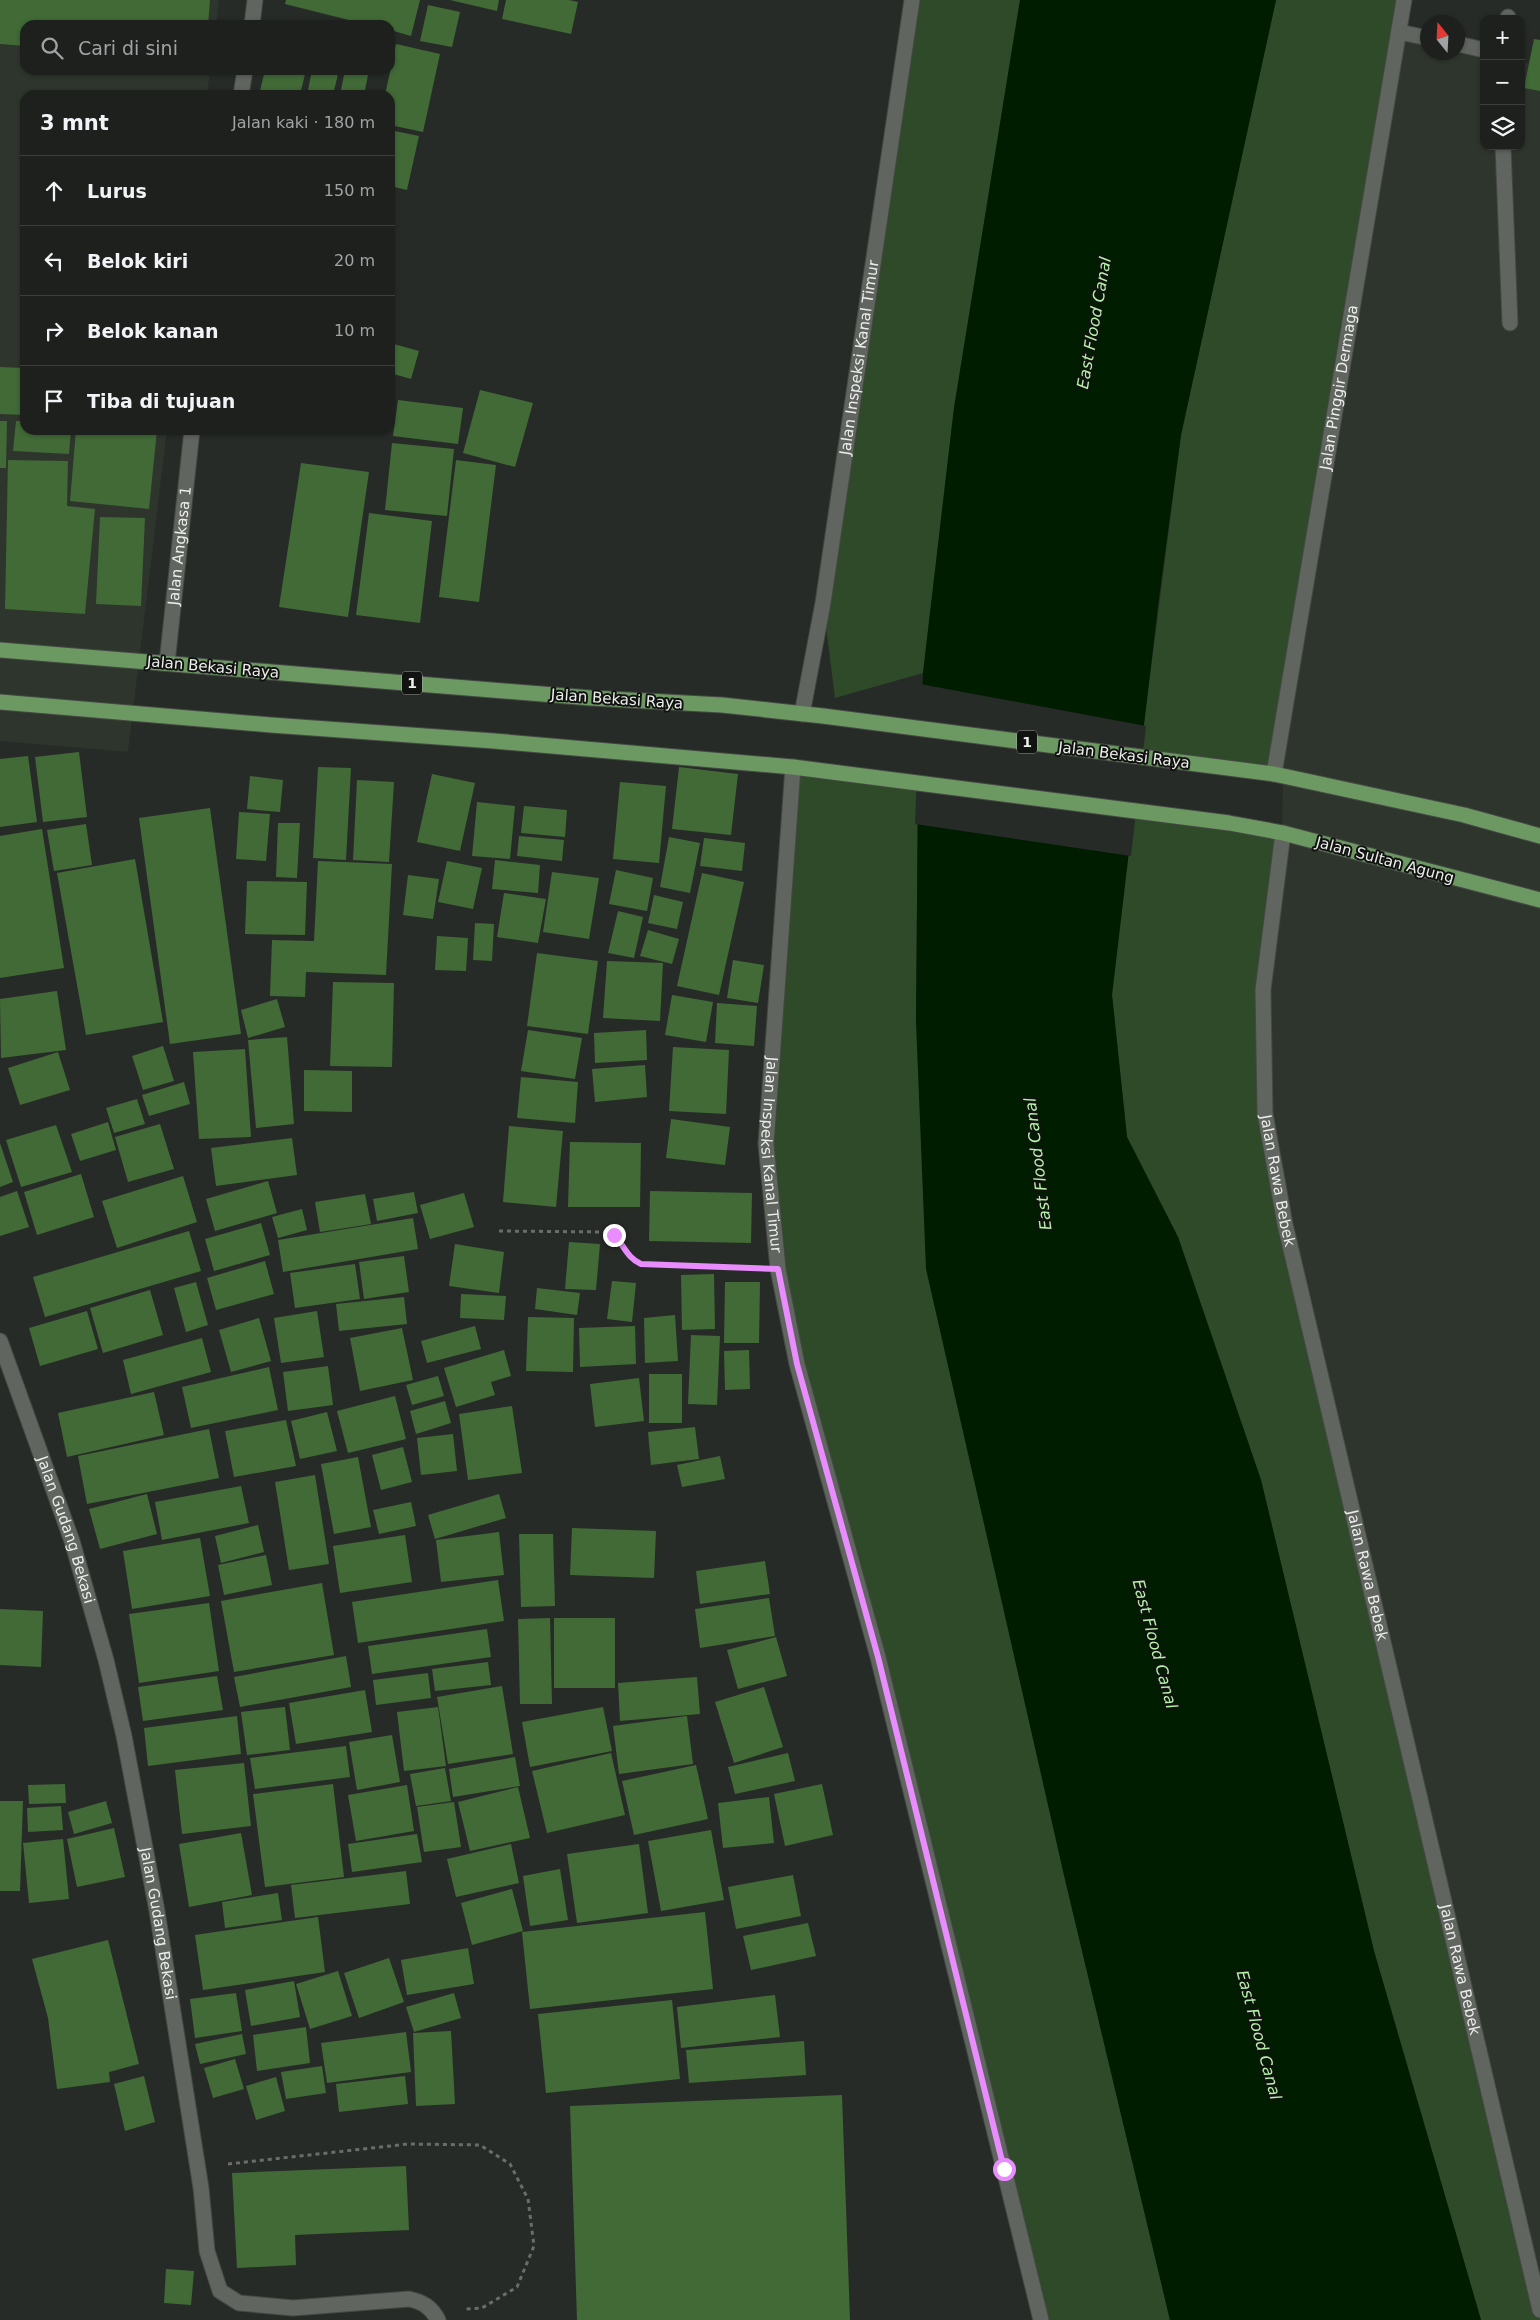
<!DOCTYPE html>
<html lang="id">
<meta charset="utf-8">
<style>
:root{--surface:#1d201d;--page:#2a2d2a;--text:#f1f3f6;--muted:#a0a3a4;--line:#3b3e3b}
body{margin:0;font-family:"DejaVu Sans",sans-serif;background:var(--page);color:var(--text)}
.controls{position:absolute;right:15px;top:15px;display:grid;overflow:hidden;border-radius:10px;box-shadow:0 1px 4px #0004}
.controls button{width:45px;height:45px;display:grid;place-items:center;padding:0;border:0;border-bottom:1px solid var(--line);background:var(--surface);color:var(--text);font:25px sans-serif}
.compass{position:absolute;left:1420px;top:15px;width:45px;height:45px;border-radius:50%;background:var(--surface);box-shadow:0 1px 4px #0004;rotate:342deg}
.stop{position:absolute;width:15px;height:15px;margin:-11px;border:4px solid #e98dfe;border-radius:50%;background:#fff}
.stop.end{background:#e98dfe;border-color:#fff;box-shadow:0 1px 5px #0008}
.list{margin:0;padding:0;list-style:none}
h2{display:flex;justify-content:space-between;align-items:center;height:65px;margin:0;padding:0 20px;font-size:21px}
h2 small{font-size:16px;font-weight:400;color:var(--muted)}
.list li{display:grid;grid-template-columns:32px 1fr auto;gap:15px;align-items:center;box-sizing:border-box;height:70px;padding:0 20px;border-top:1px solid var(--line)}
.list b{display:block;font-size:19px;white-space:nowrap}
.list em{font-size:16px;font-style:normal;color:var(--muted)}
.icon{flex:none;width:28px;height:28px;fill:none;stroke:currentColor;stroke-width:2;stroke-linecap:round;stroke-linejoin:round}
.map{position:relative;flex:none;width:1540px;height:2320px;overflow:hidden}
.search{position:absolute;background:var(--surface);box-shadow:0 1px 4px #0004;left:20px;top:20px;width:375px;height:55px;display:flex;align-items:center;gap:12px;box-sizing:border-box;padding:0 18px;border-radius:15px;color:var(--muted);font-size:19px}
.panel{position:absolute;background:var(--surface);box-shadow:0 1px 4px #0004;left:20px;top:90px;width:375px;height:345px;border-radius:15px}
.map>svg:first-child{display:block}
.built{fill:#2e352c}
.green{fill:#2e4a28}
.water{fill:#011d00}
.pier{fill:#272b27}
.building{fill:#416a37}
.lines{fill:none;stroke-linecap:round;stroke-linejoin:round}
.minor-casing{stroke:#454844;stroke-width:17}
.tertiary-casing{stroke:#454844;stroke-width:17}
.trunk-casing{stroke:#454844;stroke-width:17}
.path{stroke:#6a6d69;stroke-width:3;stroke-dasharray:4 4;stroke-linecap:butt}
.minor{stroke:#616560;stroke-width:15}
.tertiary{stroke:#616560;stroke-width:15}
.trunk{stroke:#6c9862;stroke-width:15}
.route{stroke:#e98dfe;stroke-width:6}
.labels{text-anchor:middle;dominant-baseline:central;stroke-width:4;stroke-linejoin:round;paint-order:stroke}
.shield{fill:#111311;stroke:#aaacaa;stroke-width:1}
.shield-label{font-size:14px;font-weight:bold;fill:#eceeeb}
.street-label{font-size:15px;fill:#eceeeb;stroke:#111311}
.water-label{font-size:16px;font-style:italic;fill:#b4f3a6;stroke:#111311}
</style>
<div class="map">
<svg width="1540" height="2320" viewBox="0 0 1540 2320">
<rect width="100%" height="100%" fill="#272b27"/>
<path class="built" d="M0,0H219L216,25H25V70H210L207,95H25V430H167L128,752L0,741Z
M1399,32L1427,38L1428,52H1458V44L1484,50V146H1521V61L1540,68V2310L1265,1113L1268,958L1282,839L1284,713Z"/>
<path class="green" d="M912,0H1020L954,408L923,673L835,698L823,603Z
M1276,0H1404L1274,774L1139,761L1181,435Z
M793,767L918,783L916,1022L1063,1871L1170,2320H1041L778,1269L766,1144Z
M1136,811L1283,833L1263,990L1265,1113L1540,2310V2320H1481L1374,1951L1261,1480L1178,1237L1127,1137L1112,994L1128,856Z"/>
<path class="water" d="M1020,0H1276L1181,435L1159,598L1112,995L1127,1137L1178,1237L1261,1480L1374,1951L1481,2320H1170L1063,1871L926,1269L916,1022L918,783L923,673L954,408Z"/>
<path class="pier" d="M920,684L1146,726L1131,856L915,824Z"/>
<path class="building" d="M0,0H210L208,25H25V46L0,44Z
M286,0H420L411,36L390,30V25H369L285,4Z
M450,0H499L497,11Z
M506,0H569L578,2L571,34L502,19Z
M428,5L460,12L452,47L420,41Z
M1534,39L1540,40V91L1524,88Z
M396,44L440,54L423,132L390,125V95H385Z
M265,70H306L300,95H259Z
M312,70H339L333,95H307Z
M345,70H369L364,95H340Z
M390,130L419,136L407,190L390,186Z
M390,343L419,351L411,379L390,373Z
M0,367L25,368V415L0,414Z
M480,390L533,403L515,467L463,453Z
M398,400L463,408L458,444L393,436Z
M0,421H7L6,468H0Z
M16,421H25V430H71L69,454L13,451Z
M76,430H157L149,509L70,501Z
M392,443L454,449L447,516L385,510Z
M8,460L68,461L67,506L95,509L85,614L5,609Z
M456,460L496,465L479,602L439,597Z
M301,463L369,472L348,617L279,607Z
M369,513L432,521L420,623L356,615Z
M100,517L145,518L141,606L96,604Z
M79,752L87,817L43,822L35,757Z
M28,756L37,822L0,827V759Z
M318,767L351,768L346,860L313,858Z
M679,767L738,774L731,835L672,829Z
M432,774L475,783L460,851L417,842Z
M250,776L283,780L280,812L247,809Z
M357,780L394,782L389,862L353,860Z
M620,782L666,786L659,863L613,859Z
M477,802L515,806L510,859L472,856Z
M524,806L567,810L565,837L521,833Z
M210,808L241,1034L170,1044L139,818Z
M239,812L270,814L266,861L236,859Z
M278,823H300L297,878L276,877Z
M86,824L92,865L54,871L47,830Z
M42,829L64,968L0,978V836Z
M519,836L564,840L562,861L517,856Z
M669,837L700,843L690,893L660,887Z
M704,838L745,843L742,871L700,866Z
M135,859L163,1022L86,1035L57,873Z
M495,860L540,865L538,893L492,889Z
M318,861L392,864L386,975L306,972L305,997L270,996L272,940L314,941Z
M447,861L482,868L473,909L438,902Z
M616,870L653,878L647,911L609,904Z
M552,872L599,878L589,939L543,932Z
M702,873L744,882L719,995L677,986Z
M408,875L439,879L433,919L403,915Z
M247,881L307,882L305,935L245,934Z
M504,893L546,899L538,943L497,937Z
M654,895L683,902L677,929L648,923Z
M618,911L643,917L634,958L608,953Z
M475,923L494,924L492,961L473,960Z
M648,930L679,939L672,964L640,956Z
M437,936L468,938L466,971L435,970Z
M537,953L598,961L588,1034L527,1026Z
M733,960L764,965L758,1003L727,998Z
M607,961L663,963L660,1021L603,1018Z
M333,982L394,983L392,1067L330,1066Z
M57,991L66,1050L1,1058L0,999Z
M672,995L713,1002L706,1042L665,1035Z
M277,999L285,1027L248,1038L241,1010Z
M717,1003L757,1006L754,1046L715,1043Z
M528,1030L582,1038L575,1079L521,1071Z
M646,1030L647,1060L595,1063L594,1033Z
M287,1037L294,1124L256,1128L248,1040Z
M163,1046L174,1081L143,1090L132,1056Z
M673,1047L729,1050L726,1114L669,1111Z
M245,1049L251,1137L199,1139L193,1052Z
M58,1052L70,1090L20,1105L8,1068Z
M645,1065L647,1097L595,1102L592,1069Z
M304,1070L352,1071V1112L304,1111Z
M521,1077L578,1082L575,1123L517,1118Z
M184,1082L190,1104L149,1116L142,1095Z
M137,1099L145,1124L114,1133L106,1108Z
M671,1119L730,1127L725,1165L666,1158Z
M108,1122L116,1150L80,1161L71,1134Z
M160,1124L174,1169L128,1182L115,1137Z
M56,1125L72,1172L21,1187L6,1140Z
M509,1126L563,1131L556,1207L503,1202Z
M292,1138L297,1175L216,1186L211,1148Z
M570,1142L641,1143L640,1207H568Z
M0,1143L13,1182L0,1187Z
M81,1174L94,1217L37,1235L24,1192Z
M183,1176L197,1222L117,1248L102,1201Z
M268,1181L277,1213L215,1231L206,1199Z
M17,1191L29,1227L0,1236V1197Z
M650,1191L752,1193L751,1243L649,1241Z
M414,1192L418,1213L377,1221L373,1199Z
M464,1193L474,1227L430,1239L420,1205Z
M365,1194L371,1224L320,1232L315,1202Z
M302,1209L307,1230L278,1238L272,1217Z
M413,1218L418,1249L283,1272L278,1240Z
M261,1223L270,1255L214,1271L205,1239Z
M189,1231L201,1271L45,1317L33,1277Z
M569,1242L600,1244L596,1290L565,1289Z
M455,1244L504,1252L499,1293L449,1286Z
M404,1256L409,1292L364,1299L359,1262Z
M265,1261L274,1294L216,1310L207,1278Z
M355,1264L360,1299L295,1308L290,1273Z
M714,1274L715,1329L682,1330L681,1275Z
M612,1281L636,1283L632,1322L607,1319Z
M196,1282L208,1325L186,1332L174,1288Z
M725,1282H760L759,1343H724Z
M537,1288L580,1293L577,1315L535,1309Z
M150,1290L163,1335L103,1353L90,1308Z
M461,1294L506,1296L504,1320L460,1318Z
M404,1297L407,1324L339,1331L336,1304Z
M87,1311L98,1349L40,1366L29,1328Z
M317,1311L324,1357L281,1363L274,1318Z
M675,1315L678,1361L645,1363L644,1318Z
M528,1317L574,1318L573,1372L526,1371Z
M259,1318L271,1361L231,1372L219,1330Z
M475,1326L481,1349L427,1363L421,1341Z
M635,1326L636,1364L580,1367L579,1328Z
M402,1328L413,1380L360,1391L350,1338Z
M691,1335L720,1336L717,1405L688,1404Z
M202,1338L211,1372L131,1394L123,1360Z
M504,1350L511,1376L491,1382L495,1395L456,1407L444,1368Z
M749,1350L750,1389L725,1390L724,1351Z
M328,1366L333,1405L288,1411L283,1372Z
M269,1367L278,1410L191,1428L182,1387Z
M649,1374H682V1423H649Z
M438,1376L444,1396L412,1405L406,1385Z
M639,1378L644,1421L595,1427L590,1384Z
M154,1392L164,1435L67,1457L58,1413Z
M395,1396L406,1439L348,1453L337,1411Z
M445,1401L451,1423L416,1434L410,1411Z
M512,1406L522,1473L468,1480L459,1414Z
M327,1412L337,1451L300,1459L291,1421Z
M286,1420L296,1466L234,1477L225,1431Z
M695,1427L699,1459L651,1465L648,1432Z
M209,1429L219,1478L87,1504L78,1456Z
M453,1434L457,1471L421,1475L417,1438Z
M403,1447L412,1482L381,1490L372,1455Z
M720,1456L725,1479L682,1487L677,1465Z
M358,1457L371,1527L334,1534L321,1464Z
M315,1475L329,1564L289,1570L275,1482Z
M241,1486L249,1523L162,1540L155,1502Z
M147,1494L157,1534L100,1549L89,1509Z
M499,1494L506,1518L435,1539L428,1515Z
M411,1502L416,1526L379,1534L373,1510Z
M258,1525L264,1552L221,1563L215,1536Z
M572,1528L656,1531L654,1578L570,1575Z
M499,1532L504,1575L441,1582L436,1540Z
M519,1534H553L555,1606L521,1607Z
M405,1535L412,1582L340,1593L333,1546Z
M200,1538L210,1596L132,1609L123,1551Z
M266,1555L272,1585L224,1595L218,1565Z
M765,1561L770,1594L700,1604L696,1571Z
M498,1580L504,1621L358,1643L352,1602Z
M322,1583L334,1655L234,1672L221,1601Z
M769,1598L775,1636L700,1648L695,1609Z
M209,1603L219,1671L139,1683L129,1614Z
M0,1609L43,1611L41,1667L0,1665Z
M550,1618L552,1704H520L518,1619Z
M554,1618H615V1688H554Z
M487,1629L491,1657L372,1674L368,1646Z
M776,1637L787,1676L738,1689L727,1650Z
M346,1656L351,1687L240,1707L234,1677Z
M488,1662L491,1685L435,1691L432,1669Z
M428,1673L431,1698L376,1705L373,1680Z
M217,1676L223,1710L143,1721L138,1687Z
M697,1677L700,1714L620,1721L618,1683Z
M502,1686L513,1754L448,1764L437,1697Z
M764,1687L783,1747L734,1763L715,1702Z
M365,1690L372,1732L296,1744L289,1703Z
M285,1707L290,1750L247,1755L241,1712Z
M438,1707L446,1766L404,1771L397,1712Z
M603,1707L612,1751L530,1767L522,1722Z
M237,1716L241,1754L148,1766L144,1728Z
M687,1716L693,1764L619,1774L613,1726Z
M392,1735L400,1782L357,1790L349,1742Z
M346,1746L350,1777L255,1789L250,1758Z
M611,1753L625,1815L547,1833L532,1771Z
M788,1753L795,1781L735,1794L728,1767Z
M515,1757L520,1786L453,1797L449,1769Z
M244,1763L251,1826L182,1834L175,1770Z
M696,1765L708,1819L634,1835L622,1781Z
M445,1768L451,1801L416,1806L410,1774Z
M65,1784L66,1803L29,1804L28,1785Z
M333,1784L344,1877L265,1887L253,1794Z
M822,1784L833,1835L785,1846L774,1794Z
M407,1785L414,1831L356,1841L348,1795Z
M518,1787L530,1838L470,1851L458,1802Z
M769,1797L774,1843L723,1848L718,1803Z
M0,1801H23L20,1891H0Z
M106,1801L112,1823L74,1834L68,1812Z
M454,1802L461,1847L424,1852L417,1807Z
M61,1806L63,1830L28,1832L27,1808Z
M114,1828L125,1877L77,1887L67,1839Z
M711,1830L724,1900L661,1911L648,1841Z
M241,1833L252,1895L189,1907L179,1844Z
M417,1834L422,1862L352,1872L348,1844Z
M63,1839L69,1899L29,1903L23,1843Z
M511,1844L519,1883L456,1897L447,1859Z
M639,1844L648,1913L577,1923L567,1854Z
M560,1869L568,1920L530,1926L523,1876Z
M406,1871L410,1904L295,1918L291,1885Z
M793,1875L801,1916L736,1929L728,1887Z
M512,1889L523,1931L472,1945L461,1903Z
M278,1893L282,1920L225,1928L222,1902Z
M705,1912L713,1989L530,2009L522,1932Z
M318,1917L325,1972L203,1990L195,1935Z
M808,1923L816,1956L751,1970L743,1936Z
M108,1940L139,2064L109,2072L110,2082L57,2089L48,2018L32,1959Z
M468,1948L474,1984L407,1995L401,1960Z
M389,1958L404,2002L359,2018L344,1973Z
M338,1971L352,2016L310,2029L296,1984Z
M294,1981L300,2017L251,2026L245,1990Z
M236,1993L242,2031L195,2038L190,1999Z
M454,1993L461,2018L414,2032L406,2007Z
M775,1995L780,2037L681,2048L677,2007Z
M672,2000L680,2079L546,2093L538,2014Z
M306,2027L310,2063L257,2071L253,2035Z
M451,2031L455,2104L416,2106L413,2033Z
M406,2032L411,2072L327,2083L321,2043Z
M242,2034L246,2054L200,2064L195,2044Z
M804,2041L806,2075L689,2083L686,2050Z
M235,2059L244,2089L213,2098L204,2068Z
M322,2066L326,2093L286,2099L281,2072Z
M144,2076L155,2122L125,2131L114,2084Z
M405,2076L408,2104L339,2112L336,2084Z
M276,2077L285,2111L256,2120L246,2086Z
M842,2095L850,2320H577L570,2106Z
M406,2166L409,2230L295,2235L296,2265L237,2268L232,2173Z
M166,2269L194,2271L191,2305L164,2303Z"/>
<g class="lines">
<defs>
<g id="minor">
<path d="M1508,19V17"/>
<path d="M252,25L255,0"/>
<path d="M1399,32L1428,38"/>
<path d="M1458,44L1484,50"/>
<path d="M241,95L245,70"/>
<path d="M1503,146L1510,323"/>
<path id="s1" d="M167,663L192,430"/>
<path id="s2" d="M0,1341L72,1541L106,1660L124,1736L157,1911L201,2188L207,2251L220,2291L239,2303L293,2308L409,2299C423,2302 431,2307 438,2320"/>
</g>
<g id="tertiary">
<path id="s3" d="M802,714L823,603L912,0"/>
<path id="s4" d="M793,767L766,1144L778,1269L797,1364L878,1657L1041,2320"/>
<path id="s5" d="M1274,774L1404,0"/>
<path id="s6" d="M1283,833L1263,990L1265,1113L1285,1224L1540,2310"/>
</g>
<path id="trunk" d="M0,650L591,698L722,705L823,716L1274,774L1464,815L1540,836
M0,702L271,725L494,741L793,767L1229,823L1283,833L1540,900"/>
</defs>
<use href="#minor" class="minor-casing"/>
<use href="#tertiary" class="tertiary-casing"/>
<use href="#trunk" class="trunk-casing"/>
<path class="path" d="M499,1231L606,1232C624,1238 624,1257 641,1264L749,1268
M228,2164L408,2144L480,2145L510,2164L528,2199L534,2246L517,2287L482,2308L466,2309"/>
<use href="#minor" class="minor"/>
<use href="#tertiary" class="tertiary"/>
<use href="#trunk" class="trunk"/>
</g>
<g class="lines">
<path class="route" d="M614,1235C624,1245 627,1258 641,1264L778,1269L797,1364L878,1657L1004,2169"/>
</g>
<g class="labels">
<g class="shield">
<rect x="402" y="671.5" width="20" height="23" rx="4"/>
<rect x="1017" y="730.5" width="20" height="23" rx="4"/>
</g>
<g class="shield-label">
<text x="412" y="683">1</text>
<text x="1027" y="742">1</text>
</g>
<g class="street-label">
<text stroke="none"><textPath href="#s3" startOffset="361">Jalan Inspeksi Kanal Timur</textPath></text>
<text stroke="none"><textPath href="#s5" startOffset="392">Jalan Pinggir Dermaga</textPath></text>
<text stroke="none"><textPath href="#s1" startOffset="118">Jalan Angkasa 1</textPath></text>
<text transform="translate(213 667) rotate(5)">Jalan Bekasi Raya</text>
<text transform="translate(617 699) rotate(4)">Jalan Bekasi Raya</text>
<text transform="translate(1124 755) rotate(7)">Jalan Bekasi Raya</text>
<text transform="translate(1385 860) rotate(15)">Jalan Sultan Agung</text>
<text stroke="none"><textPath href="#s4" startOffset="389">Jalan Inspeksi Kanal Timur</textPath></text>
<text stroke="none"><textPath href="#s6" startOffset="350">Jalan Rawa Bebek</textPath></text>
<text stroke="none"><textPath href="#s2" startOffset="200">Jalan Gudang Bekasi</textPath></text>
<text stroke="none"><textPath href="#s6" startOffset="755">Jalan Rawa Bebek</textPath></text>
<text stroke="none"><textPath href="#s2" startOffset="605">Jalan Gudang Bekasi</textPath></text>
<text stroke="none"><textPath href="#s6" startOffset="1160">Jalan Rawa Bebek</textPath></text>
</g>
<g class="water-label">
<text transform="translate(1094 323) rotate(-80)">East Flood Canal</text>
<text transform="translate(1038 1164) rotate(-97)">East Flood Canal</text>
<text transform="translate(1155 1644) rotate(75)">East Flood Canal</text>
<text transform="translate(1259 2035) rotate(75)">East Flood Canal</text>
</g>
</g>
</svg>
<div class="controls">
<button>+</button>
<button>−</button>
<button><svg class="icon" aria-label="layers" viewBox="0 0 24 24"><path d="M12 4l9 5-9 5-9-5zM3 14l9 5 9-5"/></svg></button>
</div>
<svg class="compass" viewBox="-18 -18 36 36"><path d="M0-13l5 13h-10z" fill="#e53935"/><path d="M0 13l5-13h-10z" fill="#a0a3a4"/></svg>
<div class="stop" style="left:1004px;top:2169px"></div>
<div class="stop end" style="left:614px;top:1235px"></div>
<div class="search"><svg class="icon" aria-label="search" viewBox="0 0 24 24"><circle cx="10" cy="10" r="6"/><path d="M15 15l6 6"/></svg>Cari di sini</div>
<section class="panel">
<h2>3 mnt<small>Jalan kaki · 180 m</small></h2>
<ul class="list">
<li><svg class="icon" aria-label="ahead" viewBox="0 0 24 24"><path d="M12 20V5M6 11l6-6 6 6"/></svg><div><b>Lurus</b></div><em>150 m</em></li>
<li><svg class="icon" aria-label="left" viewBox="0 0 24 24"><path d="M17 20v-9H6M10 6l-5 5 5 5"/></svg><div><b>Belok kiri</b></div><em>20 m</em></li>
<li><svg class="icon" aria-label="right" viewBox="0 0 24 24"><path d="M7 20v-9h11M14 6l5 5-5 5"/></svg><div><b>Belok kanan</b></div><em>10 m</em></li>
<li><svg class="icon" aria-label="arrive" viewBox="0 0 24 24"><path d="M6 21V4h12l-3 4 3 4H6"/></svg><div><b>Tiba di tujuan</b></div></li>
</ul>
</section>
</div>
